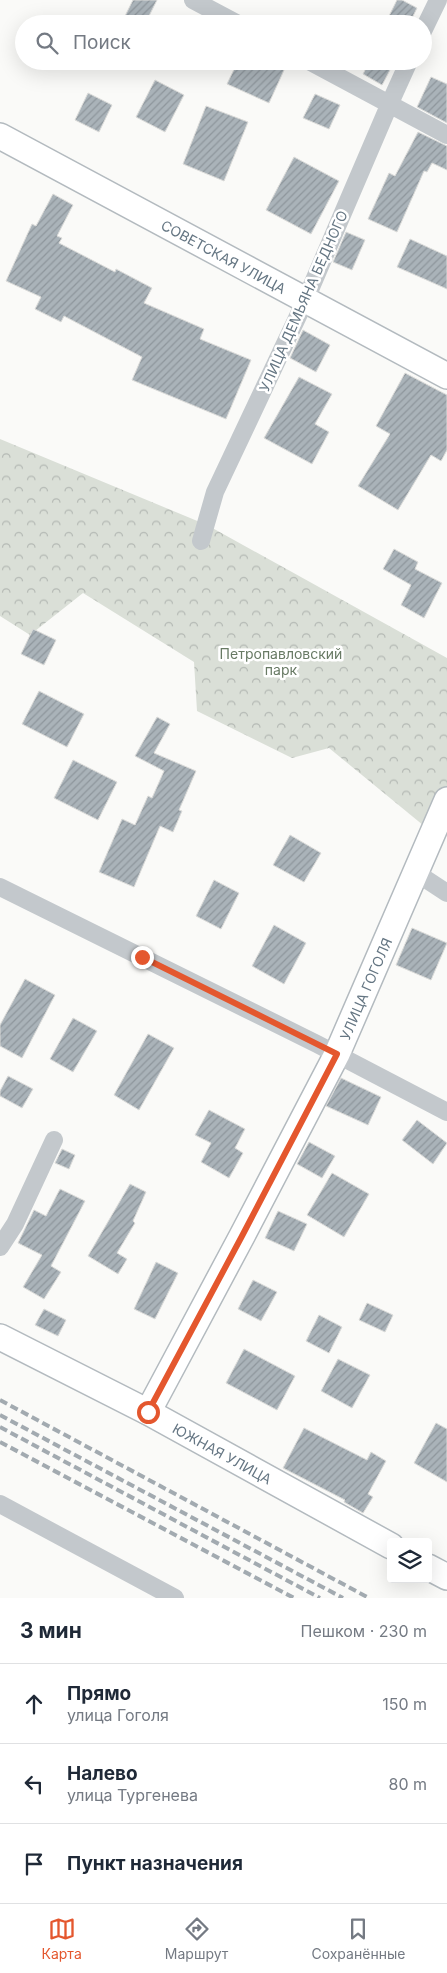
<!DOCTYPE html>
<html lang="ru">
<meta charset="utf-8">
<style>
:root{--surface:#fff;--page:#f2f2f3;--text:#1f2937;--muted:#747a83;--line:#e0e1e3;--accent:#e4572e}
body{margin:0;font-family:Inter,sans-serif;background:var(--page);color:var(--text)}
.controls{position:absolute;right:15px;bottom:15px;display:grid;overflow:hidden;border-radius:5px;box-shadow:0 5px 20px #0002}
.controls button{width:45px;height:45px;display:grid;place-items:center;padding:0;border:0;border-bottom:1px solid var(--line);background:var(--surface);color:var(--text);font:25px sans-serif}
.stop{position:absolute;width:15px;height:15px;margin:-11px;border:4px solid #e4572e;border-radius:50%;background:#fff}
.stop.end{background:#e4572e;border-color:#fff;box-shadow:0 1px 5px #0008}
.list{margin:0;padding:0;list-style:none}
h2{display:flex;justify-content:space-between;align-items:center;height:65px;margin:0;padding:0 20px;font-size:21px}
h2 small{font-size:16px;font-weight:400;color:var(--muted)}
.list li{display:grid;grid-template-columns:32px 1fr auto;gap:15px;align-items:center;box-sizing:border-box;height:80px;padding:0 20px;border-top:1px solid var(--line)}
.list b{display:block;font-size:19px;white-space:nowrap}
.list p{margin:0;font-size:16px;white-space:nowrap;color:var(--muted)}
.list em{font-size:16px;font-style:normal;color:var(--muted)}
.icon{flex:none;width:28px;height:28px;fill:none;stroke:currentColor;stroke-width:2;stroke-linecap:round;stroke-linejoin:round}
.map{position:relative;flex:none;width:447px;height:1598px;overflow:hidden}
.search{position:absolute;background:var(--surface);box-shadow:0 5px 20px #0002;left:15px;right:15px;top:15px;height:55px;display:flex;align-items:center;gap:12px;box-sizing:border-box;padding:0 18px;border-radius:28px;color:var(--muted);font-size:19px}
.sheet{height:305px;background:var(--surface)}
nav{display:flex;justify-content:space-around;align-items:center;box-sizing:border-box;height:70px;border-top:1px solid var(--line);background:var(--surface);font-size:14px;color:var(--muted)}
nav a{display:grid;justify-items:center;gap:2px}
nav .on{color:var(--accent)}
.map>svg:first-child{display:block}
.forest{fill:url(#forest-crowns)}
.building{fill:url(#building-hatch);stroke:#dcdcda}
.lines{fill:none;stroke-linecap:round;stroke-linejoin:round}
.secondary-casing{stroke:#b3babf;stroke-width:28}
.street{stroke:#c3c8cc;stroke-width:18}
.secondary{stroke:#fff;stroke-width:25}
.rail{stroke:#a2aab0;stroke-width:4;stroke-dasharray:8 4;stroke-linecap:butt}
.route{stroke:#e4572e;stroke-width:6}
.labels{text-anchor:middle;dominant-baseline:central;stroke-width:5;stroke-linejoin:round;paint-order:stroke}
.street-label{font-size:14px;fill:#657683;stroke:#fff}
.park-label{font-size:14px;fill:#687a64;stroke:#fff}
</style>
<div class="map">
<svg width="447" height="1598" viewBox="0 0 447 1598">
<defs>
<pattern id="forest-crowns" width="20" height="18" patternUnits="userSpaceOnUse" patternTransform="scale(1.25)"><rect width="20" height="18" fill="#dadfd7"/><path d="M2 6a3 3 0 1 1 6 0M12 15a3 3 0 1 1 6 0" fill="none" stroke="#b4b9b4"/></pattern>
<pattern id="building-hatch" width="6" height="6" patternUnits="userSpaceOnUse" patternTransform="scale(1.25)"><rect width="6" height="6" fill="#aab3b9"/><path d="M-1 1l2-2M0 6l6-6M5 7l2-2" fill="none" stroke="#8e969c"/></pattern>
</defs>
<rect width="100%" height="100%" fill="#fafaf8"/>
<path class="forest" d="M0,439L207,525L447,658V792L429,830L329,748L292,758L197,711L194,662L83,593L30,635L0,616Z"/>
<path class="building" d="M133,0H157L145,24H121Z
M397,0H402L417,8L409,24H385Z
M238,61H269L285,68L269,103L227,84Z
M370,61H374L390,70L382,85L363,74Z
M431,77L447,84V123L417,107Z
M155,80L184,95L165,132L136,117Z
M88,93L112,105L99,132L75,120Z
M315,94L340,105L329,129L303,118Z
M206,106L248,122L224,181L183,164Z
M418,132L447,146V170L432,163L427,172L424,171L397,232L368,219L389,173L395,176Z
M294,157L339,181L311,234L266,210Z
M53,194L73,205L57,236L62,238L59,243L115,272L116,269L152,288L144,303L204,329L200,339L251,360L226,419L132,380L142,357L64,316L61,322L35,309L41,297L6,281L32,224L36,226Z
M346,232L365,240L352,270L333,262Z
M410,239L447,256V289L397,267Z
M303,330L330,345L316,372L290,358Z
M405,373L447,395V450L441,461L431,455L398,510L358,486L390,434L376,426Z
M299,377L332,394L315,424L329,432L312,464L264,438Z
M394,549L418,562L415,569L442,583L424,618L401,605L411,585L383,569Z
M33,629L56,640L44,665L21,654Z
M39,691L84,714L67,747L22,724Z
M157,717L170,724L154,753L196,771L179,810L182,811L173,832L160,826L134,887L99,872L122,819L135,825L148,796L152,798L164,771L135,756Z
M73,760L117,782L98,820L54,798Z
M290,835L321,853L304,882L273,865Z
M214,880L239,893L221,929L196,916Z
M274,925L306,943L284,984L252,966Z
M412,928L447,943L431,980L396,965Z
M25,979L55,995L22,1058L0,1046V1025Z
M73,1018L97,1031L73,1072L50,1059Z
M148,1034L174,1048L139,1110L114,1095Z
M8,1076L33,1089L22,1108L0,1096V1091Z
M341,1078L381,1097L368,1125L326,1106Z
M209,1110L245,1129L235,1148L243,1153L229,1178L201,1162L211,1143L195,1135Z
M417,1120L447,1143L433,1164L402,1140Z
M309,1142L335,1156L322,1178L297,1164Z
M62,1149L75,1155L69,1169L55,1163Z
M332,1173L369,1194L344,1237L307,1215Z
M130,1184L146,1192L133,1221L135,1223L117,1253L127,1259L118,1274L88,1256Z
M60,1189L85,1201L51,1266L61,1272L44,1299L23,1287L42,1255L18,1243L34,1210L46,1216Z
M278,1211L307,1224L294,1251L265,1238Z
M156,1262L178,1273L155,1319L134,1309Z
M253,1280L277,1292L261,1321L238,1309Z
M367,1303L393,1315L385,1332L359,1320Z
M44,1309L66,1320L58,1336L35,1325Z
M319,1315L342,1327L329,1353L306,1341Z
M244,1349L295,1376L277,1410L226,1383Z
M338,1359L370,1375L352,1408L321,1391Z
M436,1423L447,1429V1482L414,1463Z
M304,1428L367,1460L371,1452L386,1461L368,1494L373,1497L363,1513L344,1502L345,1500L283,1468Z"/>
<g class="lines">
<defs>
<g id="secondary">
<path id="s1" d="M0,136L447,376"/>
<path id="s2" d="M0,1337L148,1412L391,1546"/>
<path id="s3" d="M148,1412L242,1236L337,1054L447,800"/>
<path d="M428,1567L447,1577"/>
</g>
</defs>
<use href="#secondary" class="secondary-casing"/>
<path class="street" d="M193,0L238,24
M423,31L438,0
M309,61L447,135
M201,541L215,492L306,299L390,103L409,61
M415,872L447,893
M0,887L317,1044L447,1112
M0,1247L15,1224L54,1140
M0,1504L175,1598"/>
<use href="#secondary" class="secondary"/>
<path class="rail" d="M0,1400L369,1598
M0,1415L343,1598
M0,1427L320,1598
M0,1442L294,1598"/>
</g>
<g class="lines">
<path class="route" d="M142,957L337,1054L242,1236L148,1412"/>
</g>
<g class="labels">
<g class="street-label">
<text stroke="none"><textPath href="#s1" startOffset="254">СОВЕТСКАЯ УЛИЦА</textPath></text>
<text transform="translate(303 301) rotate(-66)">УЛИЦА ДЕМЬЯНА БЕДНОГО</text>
<text stroke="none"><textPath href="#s3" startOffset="476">УЛИЦА ГОГОЛЯ</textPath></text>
<text stroke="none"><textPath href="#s2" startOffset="251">ЮЖНАЯ УЛИЦА</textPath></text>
</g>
<g class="park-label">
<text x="281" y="653">Петропавловский<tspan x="281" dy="16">парк</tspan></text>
</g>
</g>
</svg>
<div class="controls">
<button><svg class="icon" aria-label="layers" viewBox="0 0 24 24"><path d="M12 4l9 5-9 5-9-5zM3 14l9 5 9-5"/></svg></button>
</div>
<div class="stop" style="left:148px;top:1412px"></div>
<div class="stop end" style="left:142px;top:957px"></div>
<div class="search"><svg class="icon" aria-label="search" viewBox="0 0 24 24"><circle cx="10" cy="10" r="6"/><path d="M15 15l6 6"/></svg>Поиск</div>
</div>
<section class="sheet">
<h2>3 мин<small>Пешком · 230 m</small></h2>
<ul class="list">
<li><svg class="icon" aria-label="ahead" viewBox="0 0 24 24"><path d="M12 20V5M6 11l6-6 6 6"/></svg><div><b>Прямо</b><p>улица Гоголя</p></div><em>150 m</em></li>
<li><svg class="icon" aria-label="left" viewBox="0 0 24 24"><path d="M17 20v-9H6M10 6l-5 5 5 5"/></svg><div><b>Налево</b><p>улица Тургенева</p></div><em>80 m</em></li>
<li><svg class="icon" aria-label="arrive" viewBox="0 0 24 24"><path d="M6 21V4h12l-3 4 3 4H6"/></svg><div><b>Пункт назначения</b></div></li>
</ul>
</section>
<nav>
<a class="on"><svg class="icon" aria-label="map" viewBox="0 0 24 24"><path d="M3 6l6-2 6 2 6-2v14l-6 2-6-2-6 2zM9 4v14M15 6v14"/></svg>Карта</a>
<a><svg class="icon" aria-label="directions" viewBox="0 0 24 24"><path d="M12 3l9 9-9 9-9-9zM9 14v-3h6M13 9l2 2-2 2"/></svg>Маршрут</a>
<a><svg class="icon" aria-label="saved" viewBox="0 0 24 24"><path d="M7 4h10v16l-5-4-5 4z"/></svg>Сохранённые</a>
</nav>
